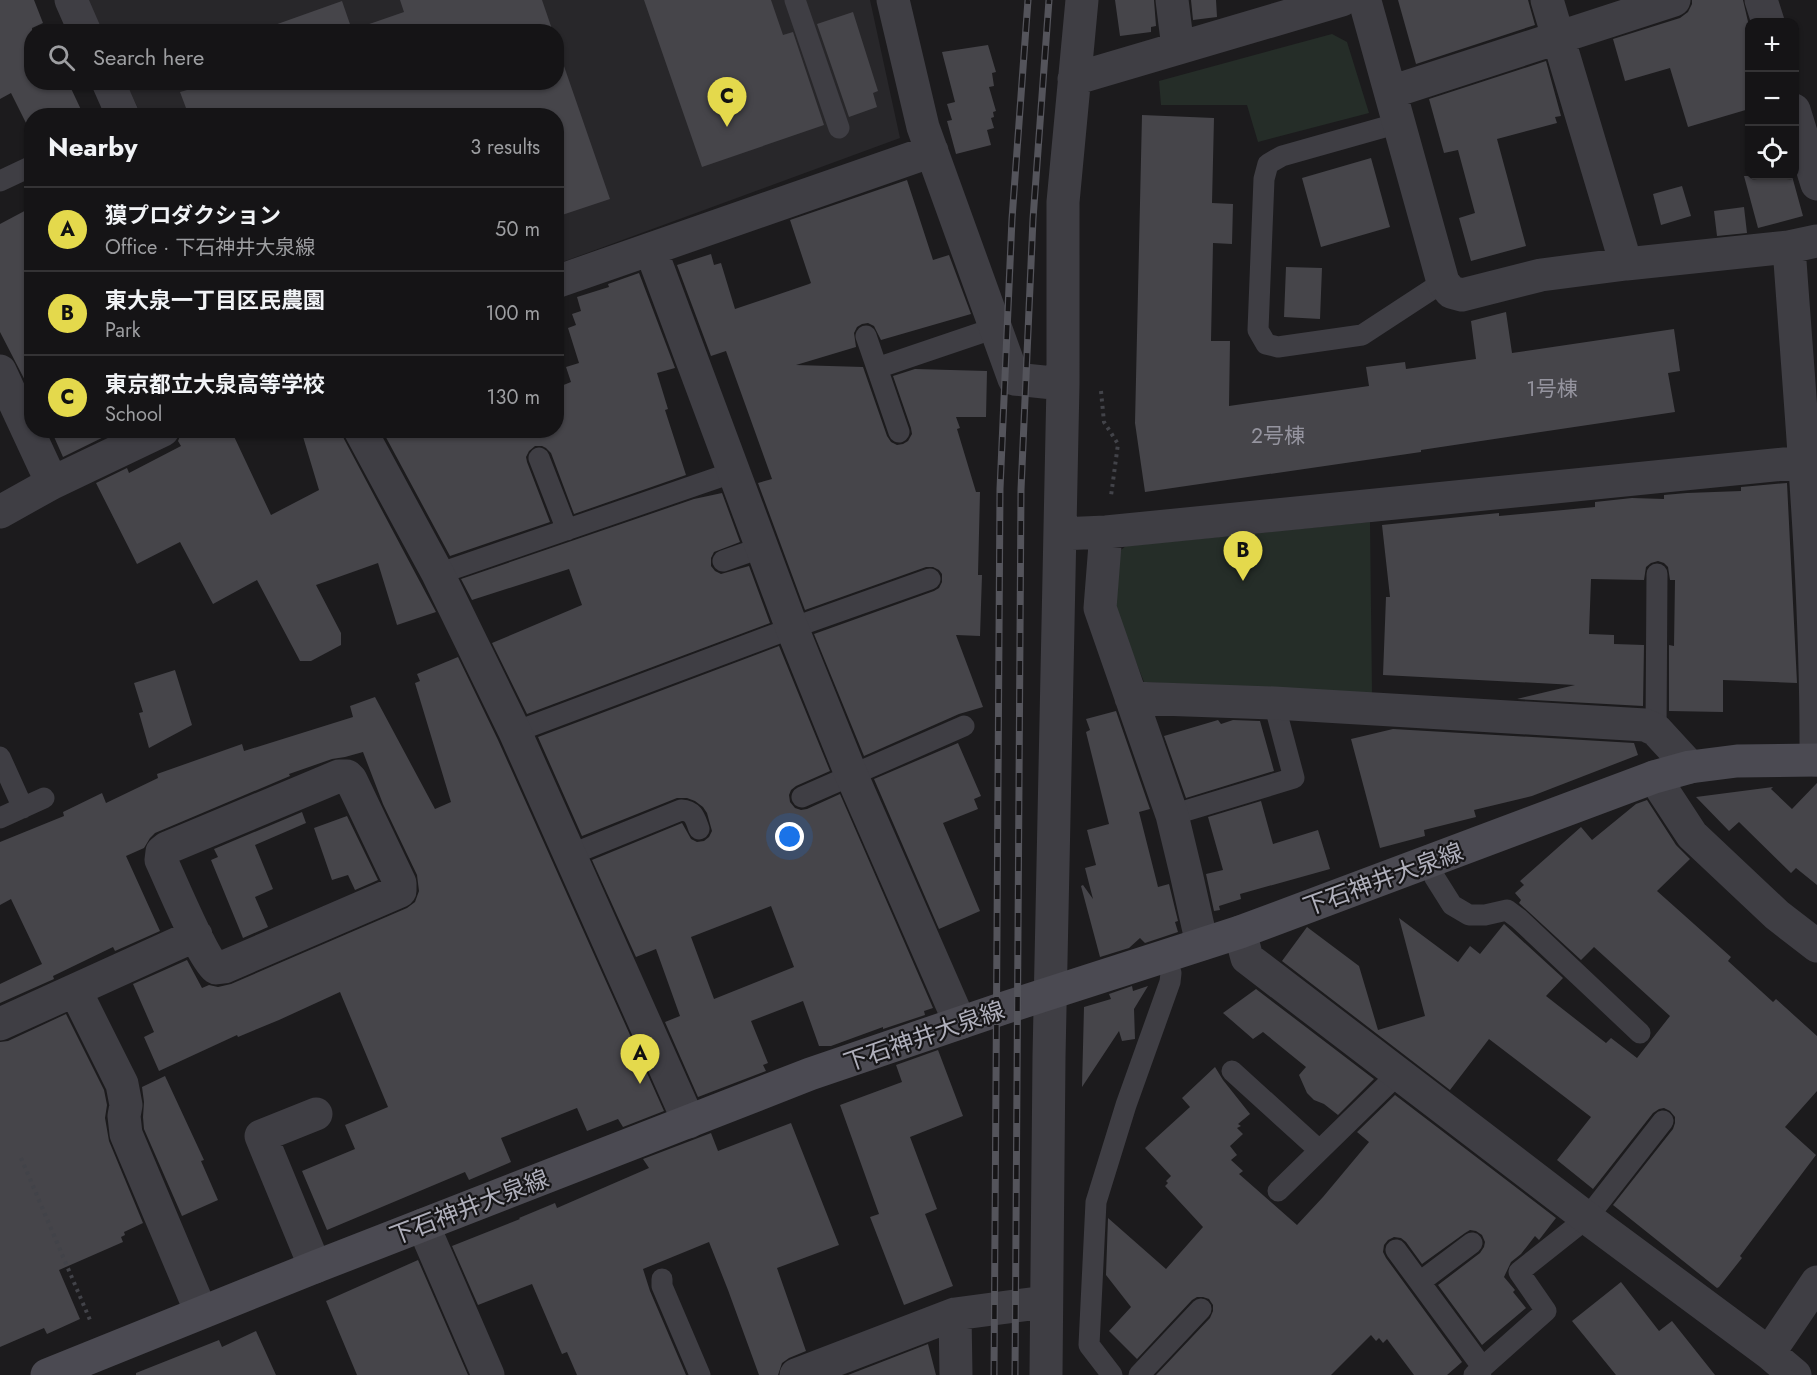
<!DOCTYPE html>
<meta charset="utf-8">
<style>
:root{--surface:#151416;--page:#1e1d1f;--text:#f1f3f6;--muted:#9d9ea1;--line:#343335;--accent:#e4d94c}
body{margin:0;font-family:Jost,"Noto Sans JP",sans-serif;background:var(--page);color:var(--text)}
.controls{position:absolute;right:18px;top:18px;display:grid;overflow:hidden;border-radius:12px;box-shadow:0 2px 4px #0004}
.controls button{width:54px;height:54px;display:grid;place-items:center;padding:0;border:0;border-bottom:2px solid var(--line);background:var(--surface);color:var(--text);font:30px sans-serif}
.you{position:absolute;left:790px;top:837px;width:21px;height:21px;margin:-15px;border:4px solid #fff;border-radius:50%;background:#1a73e8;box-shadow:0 0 0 9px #1a73e833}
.badge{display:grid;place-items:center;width:39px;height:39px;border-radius:50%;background:var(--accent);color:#111;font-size:20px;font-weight:700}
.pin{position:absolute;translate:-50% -50px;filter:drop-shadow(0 2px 3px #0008)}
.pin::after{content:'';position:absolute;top:32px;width:21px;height:18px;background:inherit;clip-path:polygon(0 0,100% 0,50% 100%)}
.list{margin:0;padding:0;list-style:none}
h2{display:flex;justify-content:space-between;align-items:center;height:78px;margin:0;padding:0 24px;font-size:26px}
h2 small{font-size:20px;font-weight:400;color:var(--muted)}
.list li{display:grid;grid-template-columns:39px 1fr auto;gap:18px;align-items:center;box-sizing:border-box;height:84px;padding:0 24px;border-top:2px solid var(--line)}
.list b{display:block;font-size:22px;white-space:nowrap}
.list p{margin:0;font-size:20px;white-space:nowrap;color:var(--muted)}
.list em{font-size:20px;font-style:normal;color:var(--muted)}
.icon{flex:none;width:33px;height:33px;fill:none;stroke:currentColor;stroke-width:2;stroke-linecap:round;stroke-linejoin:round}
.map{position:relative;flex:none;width:1817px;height:1375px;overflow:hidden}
.search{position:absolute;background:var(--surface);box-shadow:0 2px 4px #0004;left:24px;top:24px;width:540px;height:66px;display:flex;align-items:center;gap:15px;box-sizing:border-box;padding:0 21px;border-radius:24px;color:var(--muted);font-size:22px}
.panel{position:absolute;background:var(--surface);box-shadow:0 2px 4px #0004;left:24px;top:108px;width:540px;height:330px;border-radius:24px}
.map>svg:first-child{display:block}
.built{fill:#28272a}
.green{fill:#252d28}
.building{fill:#46454a;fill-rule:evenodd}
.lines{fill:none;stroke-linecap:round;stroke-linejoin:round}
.path{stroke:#424349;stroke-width:4;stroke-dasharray:3 4.5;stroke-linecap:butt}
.service{stroke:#3f3e44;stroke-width:21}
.minor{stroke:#3f3e44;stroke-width:33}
.secondary{stroke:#4b4a52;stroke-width:33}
.rail-casing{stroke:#54545b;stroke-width:7}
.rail{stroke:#171618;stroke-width:4.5;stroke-dasharray:14;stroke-linecap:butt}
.labels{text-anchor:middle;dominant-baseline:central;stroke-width:4.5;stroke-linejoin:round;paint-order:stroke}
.number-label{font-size:21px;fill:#95949f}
.street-label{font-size:24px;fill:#afafbb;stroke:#171618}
</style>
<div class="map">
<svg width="1817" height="1375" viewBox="0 0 1817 1375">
<rect width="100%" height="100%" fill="#1c1b1d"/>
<path class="built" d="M88,0H870L900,138L557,264L556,116L141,115L126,83L556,82V32L102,31Z"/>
<path class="green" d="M1332,34L1347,42L1369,113L1258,142L1247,105H1161L1159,81Z
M1370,522L1372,694L1144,682L1115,609L1117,553L1126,546Z"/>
<path class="building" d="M0,0H34L43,23L32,28V82H68L84,116H32V135L11,93L0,99Z
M400,0H542L553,32H255L342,1L352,30L404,12Z
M644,0H771L783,35L793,32L824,125L702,167Z
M1115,0H1154L1156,26L1151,27V32L1120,36Z
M1191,0H1216L1217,17L1193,20Z
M1398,0H1528L1535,25L1416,64Z
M1692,0H1743L1749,26V109L1688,127L1670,68L1625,81L1613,39L1680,18L1688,12L1692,4Z
M853,12L878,91L873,93L877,107L849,117L817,24Z
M556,43L610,199L556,217V116H189L180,92L187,90L184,82H556Z
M988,45L996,72L992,73L994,86L989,87L996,111L993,112L994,117L991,118L994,128L987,130L991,145L956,154L947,121L952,120L947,104L955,102L942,52Z
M1546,61L1561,116L1555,117L1557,123L1497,139L1526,246L1471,261L1459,218L1475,213L1458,150L1444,153L1429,99Z
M1142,115L1214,118L1212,203L1233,204L1232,244L1213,243L1211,341H1230L1229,406L1369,386L1366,367L1405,362L1406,369L1476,359L1471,321L1506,312L1512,353L1674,329L1680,371L1668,373L1675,412L1421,450V452L1145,492L1135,423Z
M1371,158L1390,227L1321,247L1302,178Z
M1744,176H1792L1803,216L1758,228Z
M907,180L933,260L949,255L971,314L881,340L874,326L868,323L862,324L857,327L854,333L856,347L796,365L863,367L887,436L891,442L897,445L903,444L908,441L912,434L911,428L893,376L915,369L987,371L986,417H956L960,428L957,429L976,492H980L978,575H982L980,636L956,635L983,707L959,714L864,756L814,634L934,591L939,588L942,582V574L939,570L933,567H926L805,610L758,483L772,479L726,351L711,356L677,265L711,254L714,265L721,263L735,309L809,284L811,283L790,220Z
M1682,186L1691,216L1661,225L1653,194Z
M32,207V394L0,332V224Z
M1744,207L1747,233L1717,236L1714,211Z
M1286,267L1322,268L1320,319L1284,317Z
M639,273L675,368L657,373L668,409L665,410L686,475L574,514L551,453L546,448L542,446H535L529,451L526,457L527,462L550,522L450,556L382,430H556V388L571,382L566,367L579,363L568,328L576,325L572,314L581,311L577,297L609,287L608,284Z
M51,430H118L63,457Z
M192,430H231L271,515L319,490L301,430H341L344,439L436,612L397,625L378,563L316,585L341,633V645L311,661H300L257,580L213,604L180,542L137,564L96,483L127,468L129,473L181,446L178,441L180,436Z
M1787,483L1797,683L1723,680V712L1669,711V645L1674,646L1675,580H1670L1668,567L1664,563L1658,561L1651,563L1646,567L1644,580L1591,579L1589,634L1614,635V644L1644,645L1643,706L1517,699L1575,685L1383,675L1386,597H1390L1382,525L1499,513V516L1595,507V502L1632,498L1664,499V495L1687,493L1741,491V487Z
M722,493L740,542L714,552L711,558V566L715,571L721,574L749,566L770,623L527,714L492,643L582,605L569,569L472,600L461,579L694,499Z
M779,646L830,771L796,786L791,790L789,795L790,802L795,808L801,810L807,809L840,794L933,1008L924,1011L925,1015L883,1029V1027L831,1046H819L803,1001L751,1021L768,1063L763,1065L766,1071L698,1097L665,1022L680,1016L656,949L636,957L592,860L682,823L691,839L697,842L704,841L709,837L712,831L707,813L703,807L695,801L687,798H677L582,836L538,737ZM771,906L794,967L714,999L691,937Z
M458,657L498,740L664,1111L623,1127L618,1119L587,1131L577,1108L501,1138L511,1162L469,1180L465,1172L327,1230L302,1171L355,1149L345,1125L388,1107L340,992L279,1020L238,1037L237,1035L159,1071L144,1037L154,1032L133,984L187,960L202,988L209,985L218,987L231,984L407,908L415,902L419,891L417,875L383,804L363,752L345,757L332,759L289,774L290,776L155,833L150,838L144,848L126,856L160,931L115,951L113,947L53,976L54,979L0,1003V984L42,964L11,899L0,905V842L64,816L63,812L102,793L106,803L158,778L157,774L242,744L244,751L353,717L350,706L375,697L435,809L451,802L415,683L420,681L417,674Z
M175,670L192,725L149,748L139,713L143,712L134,683Z
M1116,711L1150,809L1139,812L1158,887L1169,884L1178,921L1175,922L1178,932L1145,943L1140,938L1129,948L1100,957L1081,886L1083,885L1093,899L1085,868L1096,865L1087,830L1109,824L1086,732L1090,730L1086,719Z
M1218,720L1221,724L1233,720L1260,721L1274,771L1186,798L1164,736Z
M1393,729L1634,743L1638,755L1532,796L1474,810L1476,817L1424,830L1425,836L1380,848L1351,739Z
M958,743L981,796L974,799L978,809L943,823L980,911L939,929L874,779Z
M1817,783V885L1796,868L1791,873L1739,822L1729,831L1696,797L1773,787L1771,789L1792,809Z
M1647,800L1676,845L1690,859L1657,891L1731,957L1728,961L1773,1002L1776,999L1817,1036V1091L1785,1127L1816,1155L1740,1256L1742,1258L1719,1287L1717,1288L1613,1205L1673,1129L1675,1123V1117L1670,1111L1664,1108L1659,1109L1653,1113L1593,1189L1557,1160L1591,1117L1489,1039L1450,1090L1282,961L1307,927L1359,966L1378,1030L1425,1016L1399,918L1458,962L1470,946L1480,954L1504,924L1563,978L1546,996L1606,1043L1611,1038L1637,1058L1670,1016L1594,947L1581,960L1519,903L1521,900L1515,893L1524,885L1520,881L1581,827L1592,840L1636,804Z
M1261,801L1273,844L1318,830L1330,869L1240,894L1241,899L1219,906L1220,910L1214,911L1206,874L1223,870L1208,817Z
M302,812L306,823L255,845L273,889L255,897L268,927L243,938L211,860L218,857L214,849Z
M347,816L378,880L355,890L348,875L332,880L314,828Z
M1132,986L1133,991L1148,986L1134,1009L1135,1039L1122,1041L1119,1031L1082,1087L1084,1007L1111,999L1109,994Z
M1256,989L1374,1079L1338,1115L1324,1104L1314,1100L1307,1093L1299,1075L1306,1067L1263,1032L1253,1039L1223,1013Z
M66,1014L104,1090L107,1105L105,1118L109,1141L143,1223L124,1232L125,1235L121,1237L123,1242L59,1270L80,1319L47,1334L44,1328L0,1347V1042L8,1041Z
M938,1050L963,1116L910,1137L937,1209L925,1214L953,1286L904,1305L870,1217L879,1214L840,1105L902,1082L896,1065Z
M1215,1067L1223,1080L1250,1114L1238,1124L1241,1126L1237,1128L1243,1134L1230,1146L1237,1155L1231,1160L1243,1171L1239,1174L1297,1225L1323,1197L1369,1142L1357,1132L1395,1095L1556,1218L1539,1240L1535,1236L1521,1254L1511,1262L1504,1277L1515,1290L1513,1292L1526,1308L1482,1345L1438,1285L1480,1253L1484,1247L1485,1242L1482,1235L1476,1231L1470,1230L1465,1233L1422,1264L1406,1242L1401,1238L1394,1237L1388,1240L1384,1245L1383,1252L1386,1258L1462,1362L1447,1375H1414L1387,1339L1383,1343L1379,1338L1376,1341L1371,1335L1331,1375H1156L1210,1318L1213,1311V1305L1209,1299L1203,1297H1197L1192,1300L1137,1359L1109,1331L1131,1307L1106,1275L1108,1218L1166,1269L1203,1227L1165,1186L1168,1183L1166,1181L1171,1176L1145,1148L1190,1107L1182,1098Z
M165,1076L204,1160L201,1161L218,1200L182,1216L144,1129L143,1117L144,1102L142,1087Z
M791,1123L839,1245L777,1268L806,1351L789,1358L782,1363L778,1375H759L728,1290L709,1242L643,1269L650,1291L686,1375H577L567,1352L562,1354L532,1284L478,1305L452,1246L520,1219L519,1218L555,1203L557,1208L649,1168L643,1159L711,1133L718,1151Z
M418,1260L468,1375H357L326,1301Z
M1621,1282L1659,1331L1672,1321L1715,1375H1616L1572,1321Z
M256,1331L276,1375H136V1373L219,1340L222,1347Z
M928,1344L936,1375H848Z"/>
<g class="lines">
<path class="path" d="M1101,391L1104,422L1118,444L1111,496
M21,1158L90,1320"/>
<path class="service" d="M795,0L839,128
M1399,123L1282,156L1268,164L1264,179L1258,330L1266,344L1278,347L1362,335L1443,282
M0,181L32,166
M866,336L899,432
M877,368L995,328
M539,458L567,530
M723,561L763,547
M438,574L734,472
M1656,730L1657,574
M515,732L792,628L930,579
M0,757L23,808
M802,797L964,726
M1172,815L1294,778L1274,703
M0,818L44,798
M570,855L681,810C694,811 695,818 699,829
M1430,862L1435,878L1452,905L1469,915H1485L1507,910L1519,919L1640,1033
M1232,1071L1319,1150
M1278,1191L1399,1073
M1396,1250L1483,1368
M662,1279V1286L700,1375
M1420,1282L1472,1243
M1112,1375L1089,1345L1096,1202L1126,1105L1170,982L1171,973L1164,956
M1139,1375L1201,1309
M1474,1375L1546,1311L1519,1272L1587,1218L1663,1121"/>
<path class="minor" d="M71,0L85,32
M893,0L923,127L1014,379L1063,384
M1172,0L1178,48
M1363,0L1366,5L1443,282L1451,292L1462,295L1541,275L1626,264L1789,247L1817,241
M1547,0L1626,264
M1761,0L1768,22
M1074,79L1342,0
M108,82L123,116
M1391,92L1674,0
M1794,110L1817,184
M1789,247C1801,418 1817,589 1816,760
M651,250L792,628L851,774L960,1023
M556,282L932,151
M0,371L52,483
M360,430L438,574L515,732L689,1122
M0,512L52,483L163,430
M1106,532L1100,608L1172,815L1186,873L1202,944
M1060,534L1106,532L1804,462
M1131,698L1274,703L1645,725L1656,730L1690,767
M339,776H347L351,780L400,883V891L224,967L216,968C203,959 170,879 161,860L162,852L167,848Z
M1654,777L1692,835L1777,915L1817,946
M1240,932L1247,958L1587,1218L1769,1353L1795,1375
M75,990L122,1084L126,1105L124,1116L126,1134L201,1312
M0,1024L196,935
M423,1225L488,1375
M315,1267L261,1136L316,1114
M955,1314L956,1375
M1769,1353L1817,1282
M796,1375L955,1314L1046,1302
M1046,1375L1049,1057L1063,384V202L1082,0"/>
<path class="secondary" d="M47,1375L315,1267L810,1074L1004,1008L1240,932L1654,777L1690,767L1737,761L1817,760"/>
<defs>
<path id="rail" d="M994,1375L1000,489L1012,219L1028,0
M1015,1375L1021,490L1033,219L1049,0"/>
</defs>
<use href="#rail" class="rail-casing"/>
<use href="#rail" class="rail"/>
</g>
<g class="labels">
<g class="number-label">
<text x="1552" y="389">1号棟</text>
<text x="1278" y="436">2号棟</text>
</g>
<g class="street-label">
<text transform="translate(1383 879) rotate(-20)">下石神井大泉線</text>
<text transform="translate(924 1036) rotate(-19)">下石神井大泉線</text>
<text transform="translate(469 1207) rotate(-21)">下石神井大泉線</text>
</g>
</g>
</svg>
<div class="controls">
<button>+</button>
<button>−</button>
<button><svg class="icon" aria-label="locate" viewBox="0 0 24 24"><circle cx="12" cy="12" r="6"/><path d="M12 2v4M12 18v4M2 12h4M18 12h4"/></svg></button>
</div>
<div class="you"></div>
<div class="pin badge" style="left:640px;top:1084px">A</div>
<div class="pin badge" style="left:1243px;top:581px">B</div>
<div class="pin badge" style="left:727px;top:127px">C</div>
<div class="search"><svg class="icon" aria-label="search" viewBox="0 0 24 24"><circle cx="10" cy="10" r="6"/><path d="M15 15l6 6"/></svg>Search here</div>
<section class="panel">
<h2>Nearby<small>3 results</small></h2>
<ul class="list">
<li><span class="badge">A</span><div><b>獏プロダクション</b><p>Office · 下石神井大泉線</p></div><em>50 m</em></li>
<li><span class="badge">B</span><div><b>東大泉一丁目区民農園</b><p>Park</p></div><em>100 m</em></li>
<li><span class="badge">C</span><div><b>東京都立大泉高等学校</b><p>School</p></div><em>130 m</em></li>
</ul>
</section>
</div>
